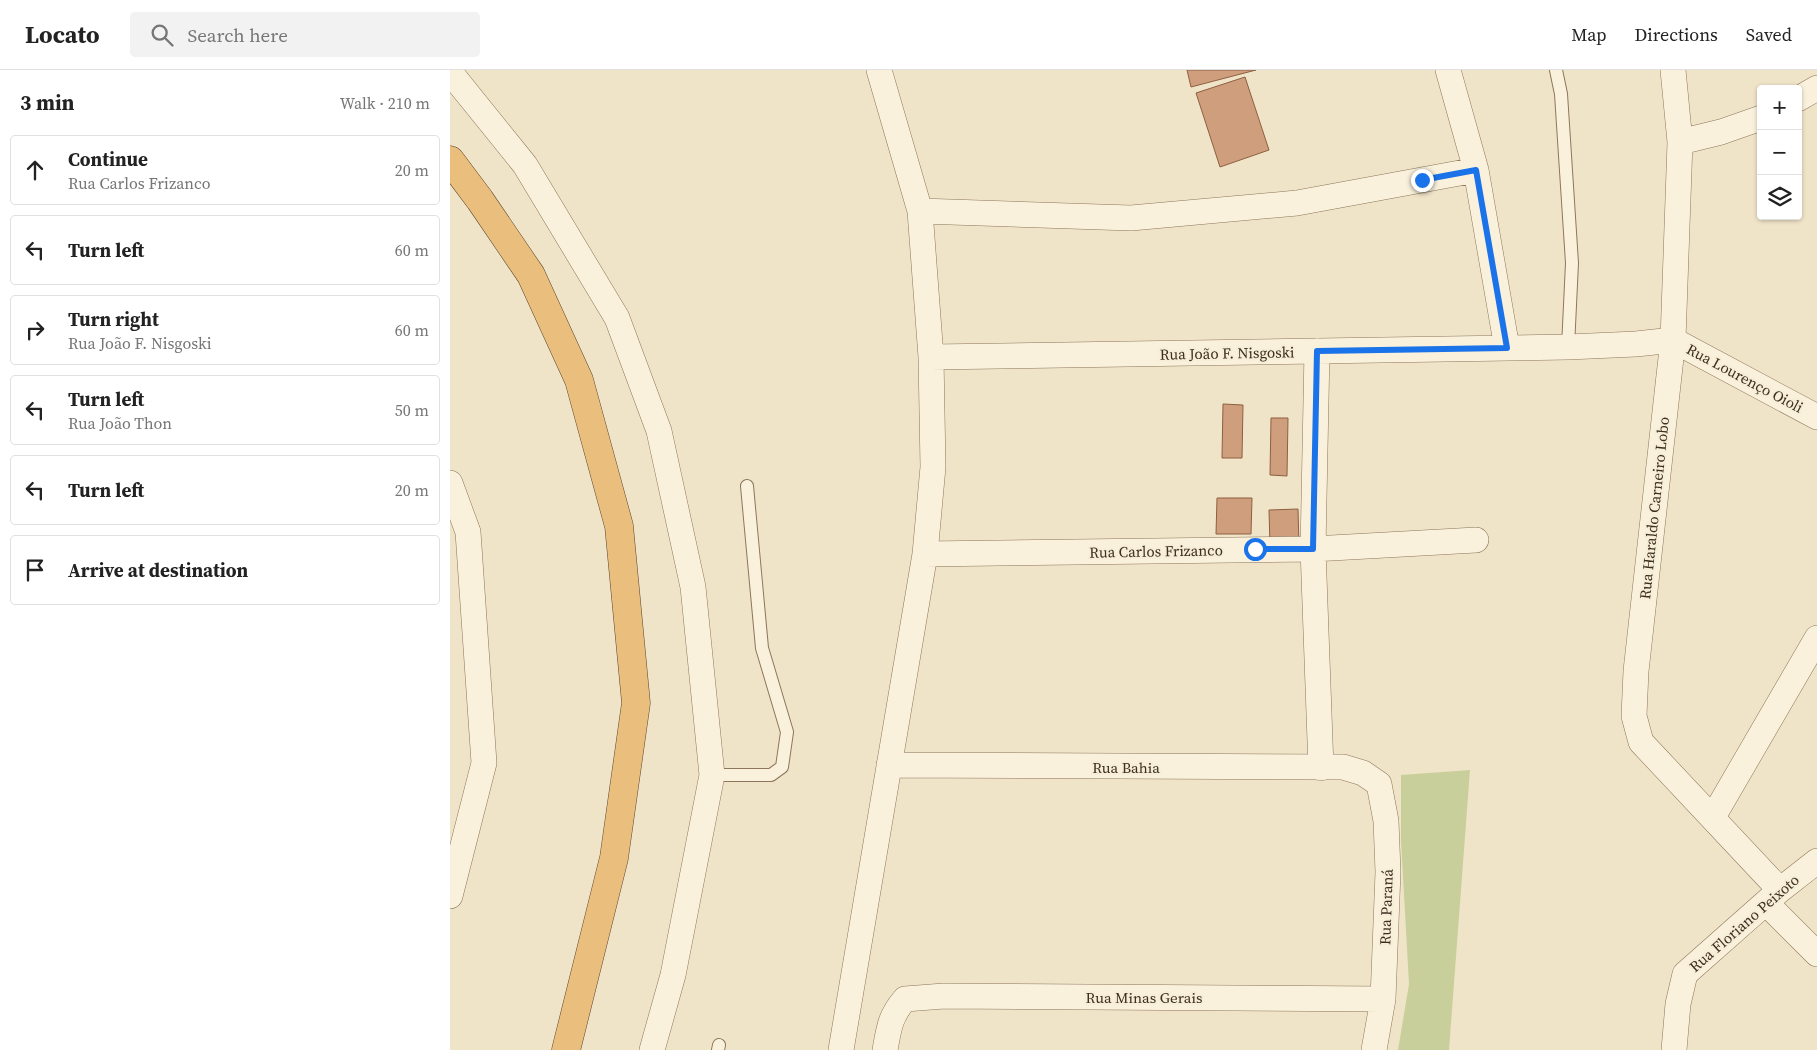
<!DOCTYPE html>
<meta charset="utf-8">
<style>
:root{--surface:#fff;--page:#f2f2f2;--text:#222;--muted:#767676;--line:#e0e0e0}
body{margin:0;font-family:"Source Serif 4",serif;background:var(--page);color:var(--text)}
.controls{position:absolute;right:15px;top:15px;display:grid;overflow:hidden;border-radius:5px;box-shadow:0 1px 4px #0004}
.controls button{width:45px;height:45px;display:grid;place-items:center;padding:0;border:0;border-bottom:1px solid var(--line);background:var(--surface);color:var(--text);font:25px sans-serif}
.stop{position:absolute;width:15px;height:15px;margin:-11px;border:4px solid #1a73e8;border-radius:50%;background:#fff}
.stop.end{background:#1a73e8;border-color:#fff;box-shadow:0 1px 5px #0008}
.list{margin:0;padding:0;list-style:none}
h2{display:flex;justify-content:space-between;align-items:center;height:65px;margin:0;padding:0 20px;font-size:21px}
h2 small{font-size:16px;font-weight:400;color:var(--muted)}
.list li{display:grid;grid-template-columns:32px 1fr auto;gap:15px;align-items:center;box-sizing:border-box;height:70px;margin:0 10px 10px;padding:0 10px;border:1px solid var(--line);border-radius:5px}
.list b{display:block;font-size:19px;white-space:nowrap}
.list p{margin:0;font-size:16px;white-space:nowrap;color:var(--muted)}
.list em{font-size:16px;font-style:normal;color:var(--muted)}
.icon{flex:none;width:28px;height:28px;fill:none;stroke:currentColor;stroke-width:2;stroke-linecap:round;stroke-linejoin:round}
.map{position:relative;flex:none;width:1367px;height:980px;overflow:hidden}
header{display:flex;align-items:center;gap:30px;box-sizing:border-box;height:70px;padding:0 25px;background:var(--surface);border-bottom:1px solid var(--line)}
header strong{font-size:24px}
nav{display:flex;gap:28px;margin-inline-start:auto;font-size:18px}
.search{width:350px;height:45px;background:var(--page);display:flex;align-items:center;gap:12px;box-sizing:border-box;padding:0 18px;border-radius:5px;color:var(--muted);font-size:19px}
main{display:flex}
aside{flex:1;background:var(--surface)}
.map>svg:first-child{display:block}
.green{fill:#c9cf9b}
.building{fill:#cf9f7d;stroke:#8d5f41}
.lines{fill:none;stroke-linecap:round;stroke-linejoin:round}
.service-casing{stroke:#8d765c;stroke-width:14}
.minor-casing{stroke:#8d765c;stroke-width:26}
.trunk-casing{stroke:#5b4430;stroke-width:29}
.service{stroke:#faf1dc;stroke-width:12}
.minor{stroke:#faf1dc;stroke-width:25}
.trunk{stroke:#eabe7c;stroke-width:28}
.route{stroke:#1a73e8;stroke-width:6}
.labels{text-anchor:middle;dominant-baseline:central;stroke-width:4.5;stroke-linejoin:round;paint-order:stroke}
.street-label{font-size:15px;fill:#3d2e20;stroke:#f7eed8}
</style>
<header>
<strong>Locato</strong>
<div class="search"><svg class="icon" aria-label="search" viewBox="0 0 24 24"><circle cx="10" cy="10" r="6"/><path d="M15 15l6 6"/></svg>Search here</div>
<nav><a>Map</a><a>Directions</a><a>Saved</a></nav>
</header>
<main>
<aside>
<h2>3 min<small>Walk · 210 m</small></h2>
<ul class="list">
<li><svg class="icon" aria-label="ahead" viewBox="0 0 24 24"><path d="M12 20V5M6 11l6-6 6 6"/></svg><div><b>Continue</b><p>Rua Carlos Frizanco</p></div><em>20 m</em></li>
<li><svg class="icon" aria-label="left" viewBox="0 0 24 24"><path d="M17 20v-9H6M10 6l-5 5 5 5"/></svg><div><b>Turn left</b></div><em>60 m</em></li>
<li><svg class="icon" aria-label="right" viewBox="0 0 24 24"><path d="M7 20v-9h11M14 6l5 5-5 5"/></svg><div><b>Turn right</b><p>Rua João F. Nisgoski</p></div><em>60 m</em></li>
<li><svg class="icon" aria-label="left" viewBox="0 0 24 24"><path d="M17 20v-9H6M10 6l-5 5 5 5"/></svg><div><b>Turn left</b><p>Rua João Thon</p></div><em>50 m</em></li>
<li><svg class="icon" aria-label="left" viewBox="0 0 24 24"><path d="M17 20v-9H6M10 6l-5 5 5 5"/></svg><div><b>Turn left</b></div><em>20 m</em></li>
<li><svg class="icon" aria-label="arrive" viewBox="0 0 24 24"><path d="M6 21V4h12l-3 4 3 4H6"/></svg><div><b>Arrive at destination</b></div></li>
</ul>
</aside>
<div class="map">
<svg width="1367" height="980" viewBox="0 0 1367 980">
<rect width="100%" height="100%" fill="#f0e4c8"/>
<path class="green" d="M1020,700L999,980H948L959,914L951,771V705Z"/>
<path class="building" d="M737,0H806L741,17Z
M795,7L819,80L770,97L746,23Z
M773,334L793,335L792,388H772Z
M821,348H838L837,406L820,405Z
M767,428H802L801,464H766Z
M848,439L849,476H820L819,440Z"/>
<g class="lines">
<defs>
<path id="service" d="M1106,0L1111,24L1122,193L1118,277
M262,705H321L332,697L337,662L312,578L297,416
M268,980L269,975"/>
<path id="minor" d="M998,0L1026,100L1057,278
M1223,0L1230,72L1223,270L1186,601L1184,646L1191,672L1330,820
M0,2L75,95L167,248L209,361L243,517L262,705L223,905L202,980
M1348,29L1367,18
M1230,72L1271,62L1311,48
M470,141L681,148L847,133L1026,100
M867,281L863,479L871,698
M481,287L1118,277L1186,274L1223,270L1367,347
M0,413L18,462L34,693L0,826
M475,484L863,479L1026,470
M439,695L893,697L913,703L929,714L936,751L938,802L933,929L924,980
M1263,747L1367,568
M1316,833L1367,884
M391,980L475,484L483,397L481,287L470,141L429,0
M435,980C439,958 440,946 455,929L494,926L933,929
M1224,980L1228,934L1235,904L1330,820L1367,791"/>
<path id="trunk" d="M0,90L30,130L81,205L129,310L169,456L186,633L164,788L116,980"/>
</defs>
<use href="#service" class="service-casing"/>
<use href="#minor" class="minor-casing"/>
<use href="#trunk" class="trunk-casing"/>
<use href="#service" class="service"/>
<use href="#minor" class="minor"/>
<use href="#trunk" class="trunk"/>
</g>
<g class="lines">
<path class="route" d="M805,479H863L867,281L1057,278L1026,100L972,110"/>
</g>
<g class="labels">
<g class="street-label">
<text transform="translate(777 283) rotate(-1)">Rua João F. Nisgoski</text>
<text transform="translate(1295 308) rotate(28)">Rua Lourenço Oioli</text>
<text transform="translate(1204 438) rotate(-84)">Rua Haraldo Carneiro Lobo</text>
<text transform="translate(706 481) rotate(-1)">Rua Carlos Frizanco</text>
<text x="676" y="697">Rua Bahia</text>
<text transform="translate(936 837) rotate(-88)">Rua Paraná</text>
<text transform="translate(1294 853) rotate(-41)">Rua Floriano Peixoto</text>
<text x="694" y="927">Rua Minas Gerais</text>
</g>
</g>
</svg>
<div class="controls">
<button>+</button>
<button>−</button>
<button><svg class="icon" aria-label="layers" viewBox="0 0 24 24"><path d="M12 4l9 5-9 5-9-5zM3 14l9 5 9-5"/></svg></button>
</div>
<div class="stop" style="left:805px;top:479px"></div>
<div class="stop end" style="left:972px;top:110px"></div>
</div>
</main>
